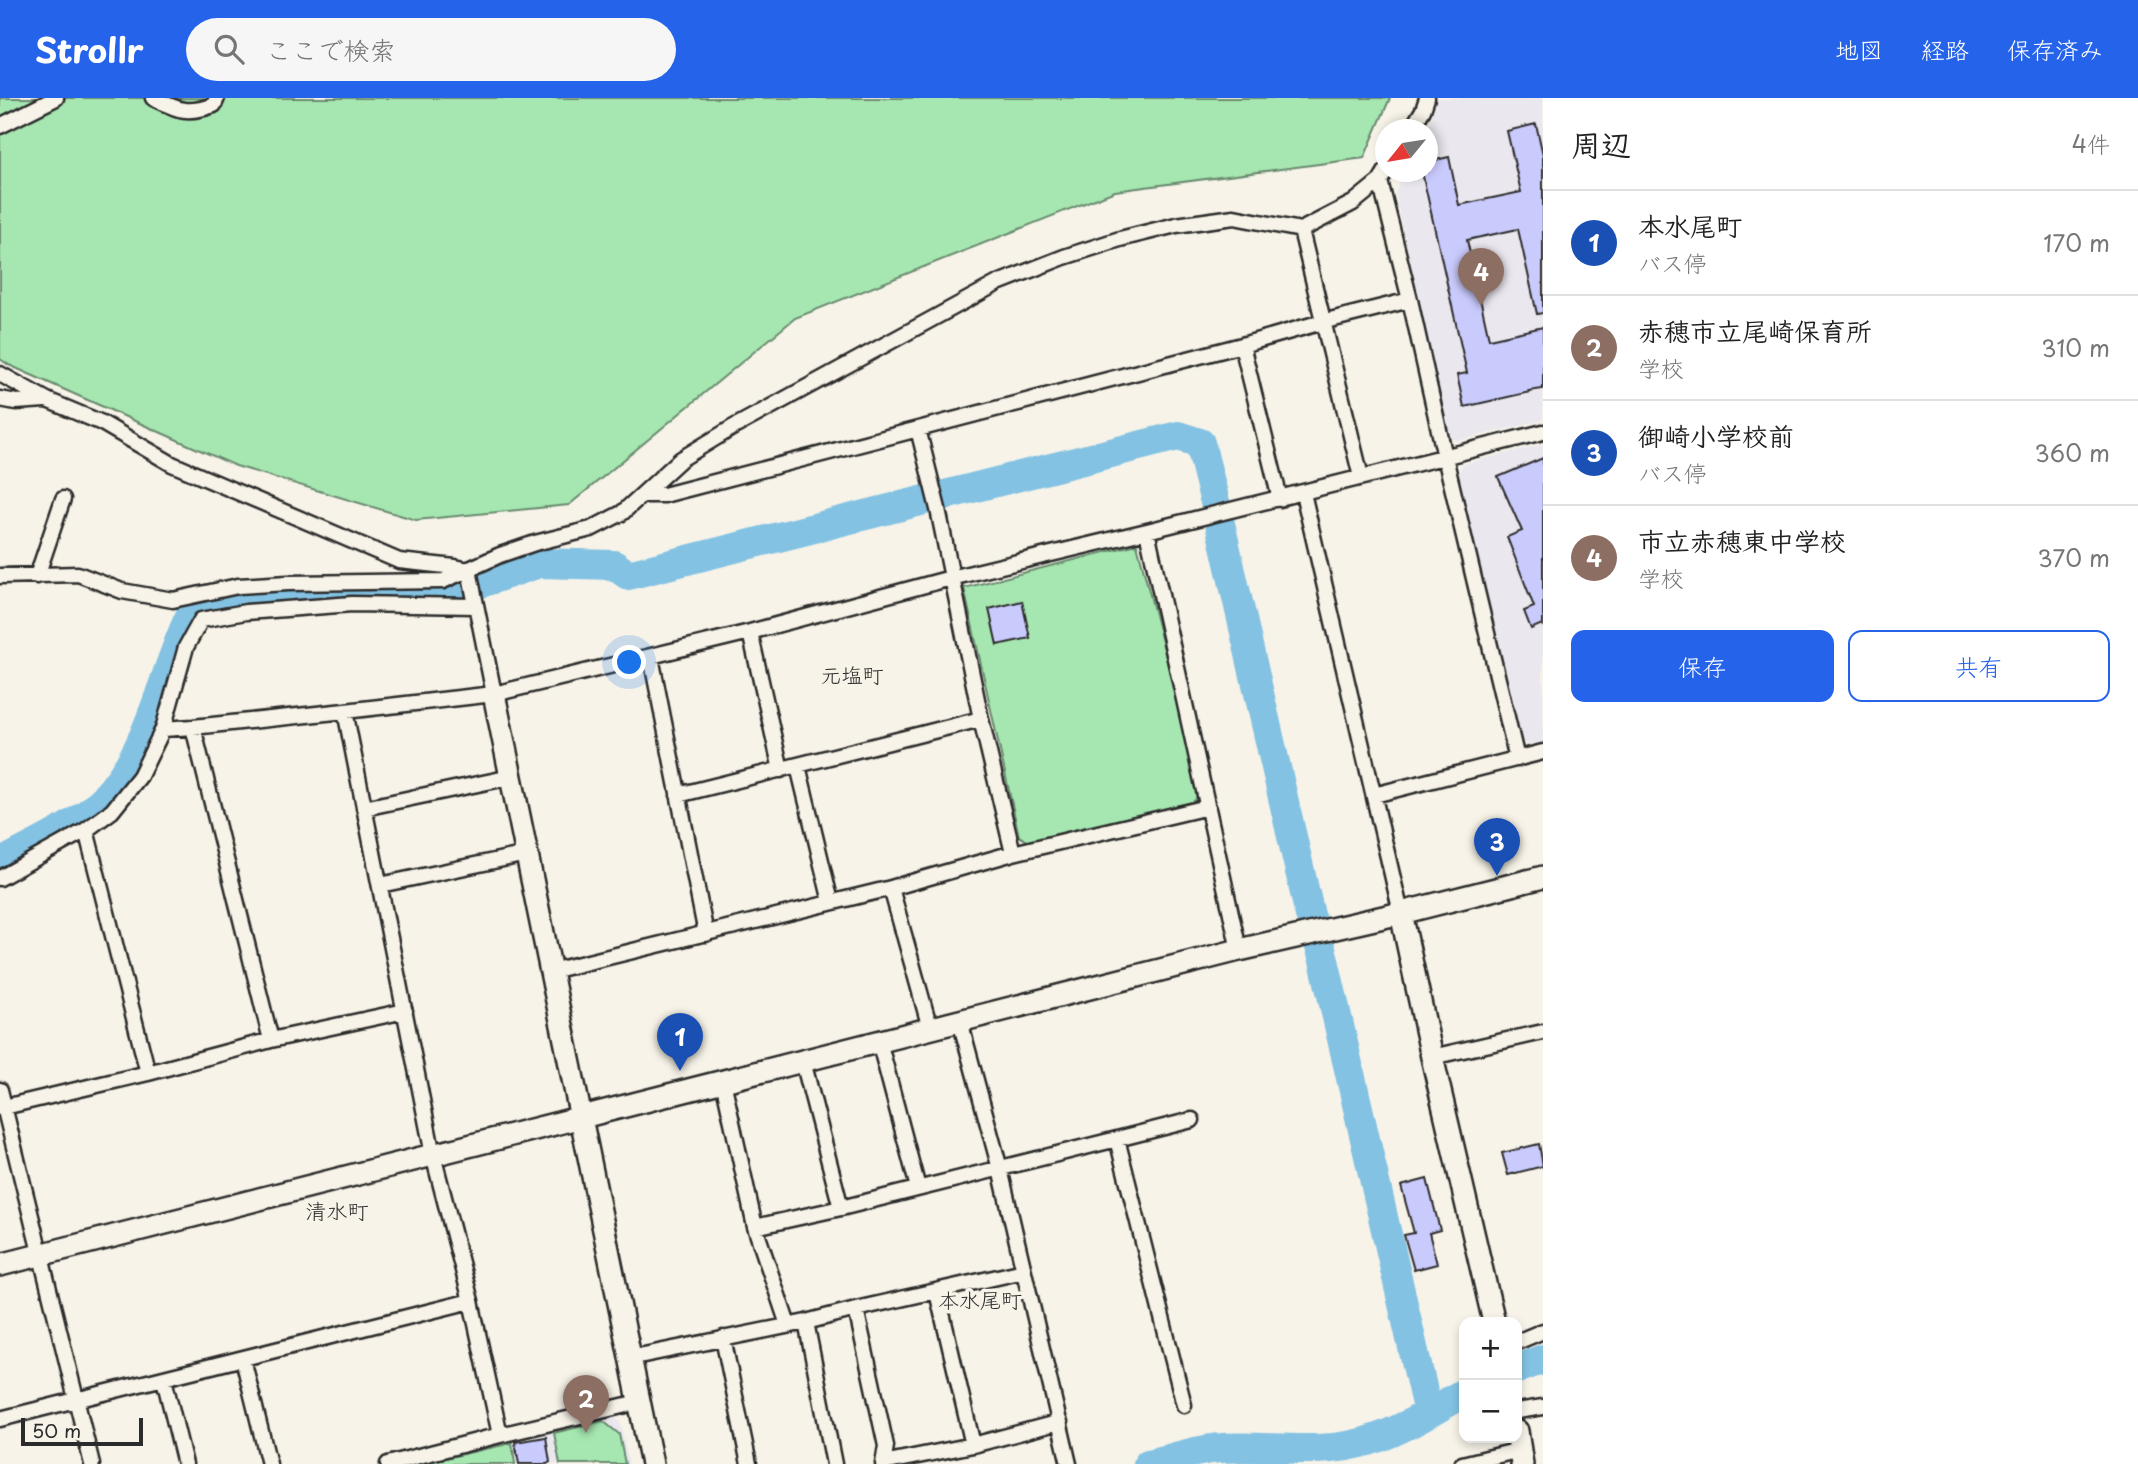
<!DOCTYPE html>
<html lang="ja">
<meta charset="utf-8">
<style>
:root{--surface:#fff;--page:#f6f6f6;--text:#222;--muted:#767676;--line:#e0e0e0;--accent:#2563eb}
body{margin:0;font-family:"Playpen Sans","Klee One",sans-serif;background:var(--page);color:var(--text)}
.controls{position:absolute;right:21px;bottom:21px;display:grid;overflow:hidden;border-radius:14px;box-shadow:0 4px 10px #0003}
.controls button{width:63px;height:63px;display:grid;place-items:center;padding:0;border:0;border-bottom:2px solid var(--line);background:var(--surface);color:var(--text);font:35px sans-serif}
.compass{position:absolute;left:1375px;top:21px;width:63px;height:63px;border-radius:50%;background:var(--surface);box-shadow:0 4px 10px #0003;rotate:240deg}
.scale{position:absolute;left:21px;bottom:18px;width:122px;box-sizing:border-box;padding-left:7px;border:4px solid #2b2b2b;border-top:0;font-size:19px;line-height:24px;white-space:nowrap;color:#2b2b2b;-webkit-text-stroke:5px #f7f3e8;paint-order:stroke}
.you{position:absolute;left:630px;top:565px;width:24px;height:24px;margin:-18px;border:5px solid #fff;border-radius:50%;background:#1a73e8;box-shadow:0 0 0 10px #1a73e833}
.badge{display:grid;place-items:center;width:46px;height:46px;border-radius:50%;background:var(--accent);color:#fff;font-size:23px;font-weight:700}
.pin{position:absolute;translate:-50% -58px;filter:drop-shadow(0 2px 4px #0008)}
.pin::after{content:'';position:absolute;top:37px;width:24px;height:21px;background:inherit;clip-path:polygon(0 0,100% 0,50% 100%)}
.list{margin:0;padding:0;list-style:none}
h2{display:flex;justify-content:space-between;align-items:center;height:91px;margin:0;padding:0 28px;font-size:30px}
h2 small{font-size:23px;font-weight:400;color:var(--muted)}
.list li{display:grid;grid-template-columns:46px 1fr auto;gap:21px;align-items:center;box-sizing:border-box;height:105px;padding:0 28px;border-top:2px solid var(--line)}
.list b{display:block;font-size:26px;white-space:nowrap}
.list p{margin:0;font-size:23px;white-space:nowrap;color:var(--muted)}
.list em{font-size:23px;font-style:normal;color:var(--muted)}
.actions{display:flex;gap:14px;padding:21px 28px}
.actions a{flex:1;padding:16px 0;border:2px solid var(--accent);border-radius:14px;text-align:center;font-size:24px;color:var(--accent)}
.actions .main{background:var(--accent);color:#fff}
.icon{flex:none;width:38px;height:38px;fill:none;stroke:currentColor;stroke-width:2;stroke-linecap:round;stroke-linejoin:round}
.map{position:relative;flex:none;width:1543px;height:1366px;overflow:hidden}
header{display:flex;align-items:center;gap:42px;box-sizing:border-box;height:98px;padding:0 35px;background:var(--accent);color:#fff}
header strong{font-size:33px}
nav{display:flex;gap:38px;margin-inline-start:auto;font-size:24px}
.search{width:490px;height:63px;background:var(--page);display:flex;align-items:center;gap:18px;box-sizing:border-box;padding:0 24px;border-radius:38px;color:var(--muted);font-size:26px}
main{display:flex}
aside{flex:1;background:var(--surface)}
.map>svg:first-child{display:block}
.built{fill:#eae7ee}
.green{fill:#a6e7b1;stroke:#68896e;stroke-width:2}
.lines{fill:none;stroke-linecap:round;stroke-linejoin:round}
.river{stroke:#83c2e3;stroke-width:30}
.building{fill:#cacbfd;stroke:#2b2b2b;stroke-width:2}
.street-casing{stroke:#2b2b2b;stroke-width:19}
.secondary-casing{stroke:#2b2b2b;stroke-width:26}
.street{stroke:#f7f3e8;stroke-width:14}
.secondary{stroke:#f7f3e8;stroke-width:21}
.labels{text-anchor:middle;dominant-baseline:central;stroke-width:7;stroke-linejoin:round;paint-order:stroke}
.quarter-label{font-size:21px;fill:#2b2b2b;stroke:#f7f3e8}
</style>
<header>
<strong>Strollr</strong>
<div class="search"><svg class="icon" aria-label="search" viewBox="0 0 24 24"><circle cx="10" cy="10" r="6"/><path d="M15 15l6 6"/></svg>ここで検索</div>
<nav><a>地図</a><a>経路</a><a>保存済み</a></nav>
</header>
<main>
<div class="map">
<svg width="1543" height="1366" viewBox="0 0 1543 1366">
<rect width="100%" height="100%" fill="#f7f3e8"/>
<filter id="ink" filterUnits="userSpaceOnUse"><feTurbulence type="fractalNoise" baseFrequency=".0143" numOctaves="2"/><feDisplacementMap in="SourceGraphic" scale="14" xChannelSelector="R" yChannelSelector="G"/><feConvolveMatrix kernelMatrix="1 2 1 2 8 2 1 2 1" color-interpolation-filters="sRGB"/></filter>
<g filter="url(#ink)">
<path class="built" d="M1437,0H1543V322L1457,343L1449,339L1395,95L1406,74H1428V32Z
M1543,346V645L1530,648L1521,642L1458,377L1463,366Z
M614,1318L620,1325L629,1366H515L512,1345Z"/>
<path class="green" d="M0,0H1390L1364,60L1115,93L795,220L569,407L416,422L236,368L9,267L0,261Z
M1137,446L1200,693L1194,704L1029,744L1019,738L964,490Z
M603,1323L619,1336L625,1366H560L554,1335Z
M512,1345L515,1366H419Z"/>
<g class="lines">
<path class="river" d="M0,766C30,749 65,734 92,712C151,661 159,581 192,514L207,508L255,498L328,492L466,490L539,465L614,467L628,477L1178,338L1200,345L1215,404L1310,817L1323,858L1428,1315
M1517,1271L1543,1261
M1148,1366C1172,1361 1197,1351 1222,1350C1270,1347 1321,1358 1368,1343C1402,1333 1433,1312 1464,1295"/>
</g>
<path class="building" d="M1536,26L1543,57V215L1537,216L1518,131L1467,142L1489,241L1543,229V291L1529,293L1530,294L1464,309L1457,277L1467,275L1422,74H1427V64L1449,59L1459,107L1521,94L1507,33Z
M1543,360V529L1542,526L1531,531L1524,513L1534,509L1507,439L1522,433L1498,379Z
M1022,503L1030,540L997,547L989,511Z
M1539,1046L1543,1068L1508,1077L1502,1055Z
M1427,1081L1440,1132L1429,1135L1437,1166L1414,1172L1404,1137L1414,1135L1401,1088Z
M546,1339L550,1364L547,1366H519L515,1344Z"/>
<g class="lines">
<defs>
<path id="street" d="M153,0C178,12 186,17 214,7L217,0
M0,28L56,0
M1411,32L1423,12L1427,0
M1380,83L1410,202L1445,359L1517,661
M1301,132L1361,379
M1242,247L1280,401
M0,276L47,302L102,325L172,366L399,463L455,469L469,472
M0,301L16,304L45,302
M918,331L938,411L981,621L1013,755
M1303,395L1401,815
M644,397H664L1242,247L1322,224L1410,202
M1147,433L1239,852
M469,472L494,596
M0,478L78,476L122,493L173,502L238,488L288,485L443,483L500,457L535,445L591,431L622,415L681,361L732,330L998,185L1064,159L1120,141L1176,127L1234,119L1301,132L1353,105L1380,83L1386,73
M37,478L63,401
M750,534L781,672
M651,559L706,836
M345,613L433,1057L471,1203L500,1337
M193,629L271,942
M163,631L193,629L345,613L494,596L750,534L951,480L1147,433L1543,334
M798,668L831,804
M678,697L981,621
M1374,697L1543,654
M364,710L511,679
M86,732L148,975
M0,780L86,732L112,713L140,678L163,631L186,549L201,522L246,514L352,506L476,508
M380,787L527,756
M891,790L930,930
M551,873L891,790L1013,755L1208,709
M960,923L1000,1071L1069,1366
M879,943L918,1090
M1432,959L1543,934
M803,963L841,1110
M723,983L755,1129L788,1227
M0,992L92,1366
M0,1010L148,975L271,942L405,913
M1117,1041L1192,1022
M755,1129L841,1110L1117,1041L1184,1307
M937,1194L973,1347
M856,1211L1024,1173
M806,1224L834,1366
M723,1240L749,1366
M1517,1244L1543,1233
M629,1260L806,1224L856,1211L886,1348L883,1366
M243,1261L269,1366
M164,1281L185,1366
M1517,1313L1543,1309
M0,1321L471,1203
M883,1365L973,1347L1060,1324
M388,1366L500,1337L639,1304
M1462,1366L1520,1352"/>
<path id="secondary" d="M494,596L652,1366
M1401,815L1432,959L1494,1224
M0,1167L1239,852L1401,815L1543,779
M1517,1333L1522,1366"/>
</defs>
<use href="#street" class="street-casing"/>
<use href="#secondary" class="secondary-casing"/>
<use href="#street" class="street"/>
<use href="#secondary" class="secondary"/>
</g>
</g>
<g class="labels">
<g class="quarter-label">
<text x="852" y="576">元塩町</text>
<text x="337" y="1112">清水町</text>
<text x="980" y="1201">本水尾町</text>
</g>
</g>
</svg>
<div class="controls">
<button>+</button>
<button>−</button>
</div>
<svg class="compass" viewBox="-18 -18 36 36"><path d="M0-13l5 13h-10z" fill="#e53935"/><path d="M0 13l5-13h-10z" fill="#767676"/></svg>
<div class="scale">50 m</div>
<div class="you"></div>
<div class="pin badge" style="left:680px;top:973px;background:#1a4fb4">1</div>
<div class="pin badge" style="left:586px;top:1335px;background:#8d6e63">2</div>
<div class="pin badge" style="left:1497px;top:778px;background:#1a4fb4">3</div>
<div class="pin badge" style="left:1481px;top:208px;background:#8d6e63">4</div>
</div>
<aside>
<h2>周辺<small>4件</small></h2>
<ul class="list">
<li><span class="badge" style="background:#1a4fb4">1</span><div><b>本水尾町</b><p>バス停</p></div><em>170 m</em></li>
<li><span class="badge" style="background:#8d6e63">2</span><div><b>赤穂市立尾崎保育所</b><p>学校</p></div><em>310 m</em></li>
<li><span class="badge" style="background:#1a4fb4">3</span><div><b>御崎小学校前</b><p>バス停</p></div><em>360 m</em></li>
<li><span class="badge" style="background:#8d6e63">4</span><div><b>市立赤穂東中学校</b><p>学校</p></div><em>370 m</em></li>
</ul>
<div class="actions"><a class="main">保存</a><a>共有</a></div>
</aside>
</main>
